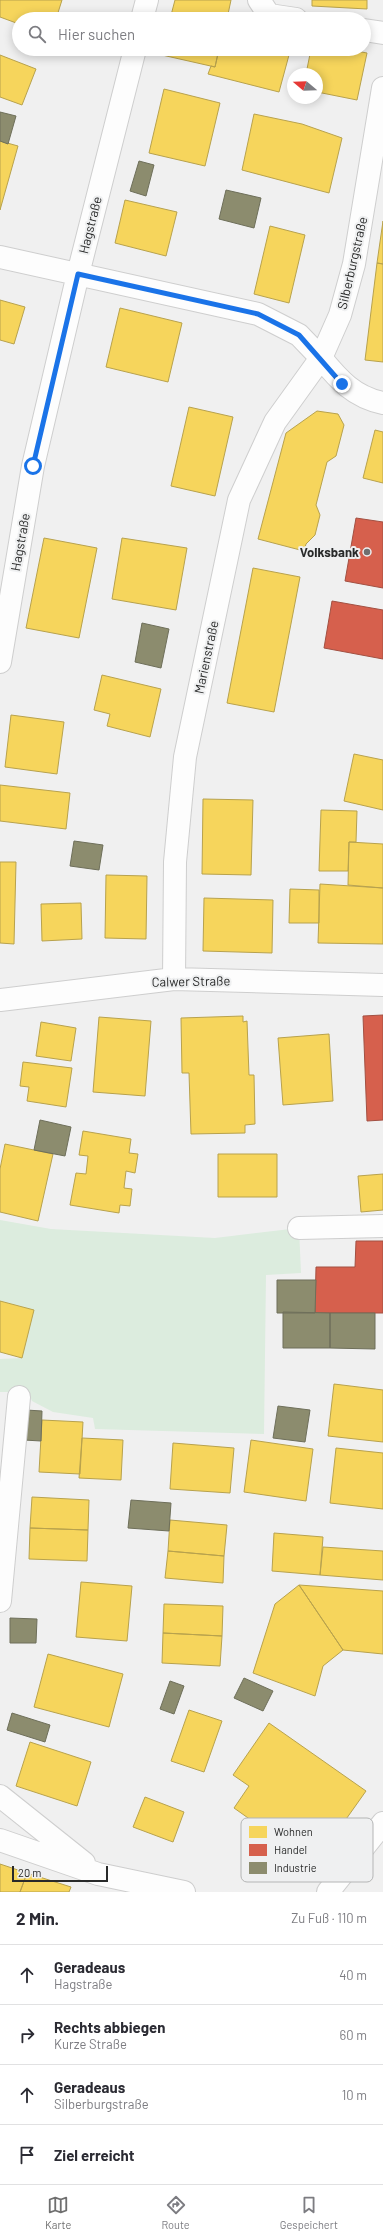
<!DOCTYPE html>
<html lang="de">
<meta charset="utf-8">
<style>
:root{--surface:#fff;--page:#f7f7f7;--text:#2b2b33;--muted:#7c7c81;--line:#e1e1e2;--accent:#6f6f6f}
body{margin:0;font-family:Barlow,sans-serif;background:var(--page);color:var(--text)}
.compass{position:absolute;left:287px;top:68px;width:36px;height:36px;border-radius:50%;background:var(--surface);box-shadow:0 2px 10px #0003;rotate:289deg}
.scale{position:absolute;left:12px;bottom:10px;width:96px;box-sizing:border-box;padding-left:4px;border:2px solid #292a2a;border-top:0;font-size:11px;line-height:14px;white-space:nowrap;color:#292a2a;-webkit-text-stroke:3px #eff0f1;paint-order:stroke}
.stop{position:absolute;width:12px;height:12px;margin:-9px;border:3px solid #1a73e8;border-radius:50%;background:#fff}
.stop.end{background:#1a73e8;border-color:#fff;box-shadow:0 1px 4px #0008}
.list{margin:0;padding:0;list-style:none}
h2{display:flex;justify-content:space-between;align-items:center;height:52px;margin:0;padding:0 16px;font-size:17px}
h2 small{font-size:13px;font-weight:400;color:var(--muted)}
.list li{display:grid;grid-template-columns:26px 1fr auto;gap:12px;align-items:center;box-sizing:border-box;height:60px;padding:0 16px;border-top:1px solid var(--line)}
.list b{display:block;font-size:15px;white-space:nowrap}
.list p{margin:0;font-size:13px;white-space:nowrap;color:var(--muted)}
.list em{font-size:13px;font-style:normal;color:var(--muted)}
.icon{flex:none;width:22px;height:22px;fill:none;stroke:currentColor;stroke-width:2;stroke-linecap:round;stroke-linejoin:round}
.map{position:relative;flex:none;width:383px;height:1892px;overflow:hidden}
.search{position:absolute;background:var(--surface);box-shadow:0 2px 10px #0003;left:12px;right:12px;top:12px;height:44px;display:flex;align-items:center;gap:10px;box-sizing:border-box;padding:0 14px;border-radius:22px;color:var(--muted);font-size:15px}
.sheet{height:292px;background:var(--surface)}
nav{display:flex;justify-content:space-around;align-items:center;box-sizing:border-box;height:56px;border-top:1px solid var(--line);background:var(--surface);font-size:11px;color:var(--muted)}
nav a{display:grid;justify-items:center;gap:2px}
nav .on{color:var(--accent)}
.map>svg:first-child{display:block}
.green{fill:#dcecde}
.homes{fill:#f6d55c;stroke:#b8a24d}
.shops{fill:#d6604d;stroke:#a25042}
.industry{fill:#8c8c6e;stroke:#6e6f5a}
.lines{fill:none;stroke-linecap:round;stroke-linejoin:round}
.minor-casing{stroke:#cecece;stroke-width:24}
.minor{stroke:#fdfdfd;stroke-width:22}
.route{stroke:#1a73e8;stroke-width:5}
.poi-dot{fill:#6f6f6f;stroke:#eff0f1;stroke-width:1.5}
.labels{text-anchor:middle;dominant-baseline:central;stroke-width:4;stroke-linejoin:round;paint-order:stroke}
.street-label{font-size:13px;fill:#292a2a;stroke:#eff0f1}
.poi-label{font-size:13px;font-weight:bold;fill:#292a2a;stroke:#eff0f1;text-anchor:end}
.key{fill:#eff0f1;stroke:#b4b5b5;stroke-width:1}
.key-label{font-size:11px;fill:#292a2a}
</style>
<div class="map">
<svg width="383" height="1892" viewBox="0 0 383 1892">
<rect width="100%" height="100%" fill="#f0f0f0"/>
<path class="green" d="M0,1220L51,1229L215,1238L299,1228L301,1273L266,1275L264,1434L95,1429L93,1418L53,1412L32,1401L28,1392H0V1359L22,1358L34,1310L0,1301Z"/>
<path class="homes" d="M0,0H62L56,19H19V24L0,17Z
M175,0H231L227,19H170Z
M312,0H367V9L312,6Z
M163,49H219L215,67L162,55Z
M219,49H263L289,55L279,92L208,74L211,66L215,67Z
M311,49H345L367,53L357,100L317,92V74H306Z
M0,55L36,69L22,105L0,97Z
M164,89L220,103L205,166L149,153Z
M254,114L302,124L342,138L329,193L242,170Z
M0,141L18,146L0,210Z
M125,200L177,212L166,256L115,243Z
M383,221V264L377,263Z
M270,226L305,235L289,303L254,294Z
M377,263L383,264V362L365,360Z
M0,300L25,307L14,344L0,340Z
M120,308L182,323L168,382L106,367Z
M189,407L233,417L215,496L171,486Z
M317,411L338,414L344,425L336,456L327,462L316,505L320,515L315,535L306,544L304,551L258,539L286,433Z
M375,430L383,432V483L363,478Z
M44,538L97,548L79,638L26,628Z
M122,538L187,548L176,610L112,599Z
M253,568L300,577L274,712L227,703Z
M102,675L161,689L150,737L107,726L110,714L94,710Z
M11,715L64,722L57,774L5,767Z
M354,754L383,760V810L344,801Z
M0,785L70,793L66,829L0,821Z
M203,799L253,800L251,875L202,874Z
M321,810L357,811L356,842H349L348,871H319Z
M349,842L383,844V888L348,885Z
M0,862H16L14,944L0,943Z
M106,875L147,876L146,939L105,938Z
M320,884L383,888V944L318,943Z
M290,889L319,890V923H289Z
M204,898L273,900L272,953L203,951Z
M81,903L82,939L42,941L41,904Z
M243,1016V1022L247,1021L249,1075H254L255,1124L245,1125V1133L191,1134L189,1073H182L181,1018Z
M99,1017L151,1021L145,1096L93,1092Z
M41,1022L76,1028L71,1061L36,1056Z
M329,1034L333,1101L283,1105L278,1038Z
M23,1062L72,1068L66,1107L27,1101L29,1087L20,1086Z
M83,1131L131,1139L129,1153L138,1154L135,1173L126,1171L124,1188L132,1189L130,1206L120,1205L119,1213L70,1205L76,1173L86,1174L88,1156L79,1155Z
M5,1144L53,1154L38,1221L0,1212V1169Z
M218,1154H277V1197H218Z
M383,1174V1210L361,1212L358,1176Z
M0,1301L34,1310L22,1358L0,1352Z
M334,1384L383,1390V1442L328,1436Z
M42,1420L83,1422L80,1474L39,1472Z
M82,1438L123,1440L121,1480L79,1478Z
M251,1440L313,1449L306,1501L244,1492Z
M173,1443L234,1448L230,1493L170,1489Z
M336,1448L383,1453V1509L330,1503Z
M32,1497L89,1500L88,1530L30,1528Z
M170,1520L227,1525L224,1556L168,1551Z
M30,1528L88,1530L87,1561L29,1559Z
M274,1533L323,1537L320,1575L272,1571Z
M323,1547L383,1551V1580L320,1575Z
M168,1551L224,1556L223,1583L165,1578Z
M81,1582L132,1586L127,1641L76,1637Z
M299,1585L383,1591V1654L343,1650Z
M299,1585L343,1650L323,1666L315,1696L253,1673L275,1604Z
M164,1604L223,1606L222,1636L163,1633Z
M163,1633L222,1636L220,1666L162,1663Z
M48,1654L123,1674L109,1727L34,1707Z
M189,1710L222,1721L204,1772L171,1761Z
M269,1723L366,1791L327,1846L295,1824L282,1842L234,1808L249,1786L233,1775Z
M30,1742L91,1762L77,1806L16,1786Z
M145,1797L184,1812L173,1842L133,1827Z
M0,1864L27,1873L20,1892H0Z
M27,1873L71,1887L69,1892H20Z"/>
<path class="shops" d="M356,518L383,522V588L345,581Z
M332,601L383,610V659L324,648Z
M383,1015V1120L367,1121L363,1016Z
M356,1241H383V1313H315L316,1267H355Z"/>
<path class="industry" d="M0,112L16,116L8,144L0,141Z
M139,161L154,165L146,196L130,191Z
M226,190L261,198L254,228L219,219Z
M142,623L169,629L161,668L135,662Z
M74,841L103,845L99,870L70,866Z
M40,1120L71,1127L65,1156L34,1150Z
M277,1280H316L315,1313H277Z
M283,1312L330,1313V1348H283Z
M330,1313H375V1349L330,1348Z
M278,1406L310,1410L305,1442L273,1438Z
M26,1410L42,1411L41,1441L24,1440Z
M131,1500L171,1503L169,1531L128,1528Z
M10,1618L37,1619L36,1643H10Z
M244,1678L273,1691L263,1711L234,1698Z
M170,1681L184,1686L174,1714L160,1709Z
M12,1713L50,1725L45,1742L7,1730Z"/>
<g class="lines">
<defs>
<path id="minor" d="M259,0L269,15L296,19
M142,19L147,0
M364,30L383,33
M383,88L354,264L340,315L321,358C339,380 354,397 383,403
M0,257L258,314L299,335L321,358L275,422L239,500L185,757L175,862L174,979
M0,662L33,466L78,274L135,49
M0,1000L174,979L383,985
M299,1228L383,1226
M0,1601L19,1397
M0,1796L84,1863
M0,1840L98,1874L184,1892
M328,1892L383,1823"/>
</defs>
<use href="#minor" class="minor-casing"/>
<use href="#minor" class="minor"/>
</g>
<g class="lines">
<path class="route" d="M33,466L78,274L258,314L299,335L342,384"/>
</g>
<circle class="poi-dot" cx="367" cy="552" r="4"/>
<g class="labels">
<g class="street-label">
<text transform="translate(90 225) rotate(-76)">Hagstraße</text>
<text transform="translate(352 263) rotate(-77)">Silberburgstraße</text>
<text transform="translate(20 542) rotate(-80)">Hagstraße</text>
<text transform="translate(206 657) rotate(-78)">Marienstraße</text>
<text transform="translate(191 981) rotate(-1)">Calwer Straße</text>
</g>
<g class="poi-label">
<text x="359" y="552">Volksbank</text>
</g>
</g>
<rect x="241" y="1818" width="132" height="64" rx="6" class="key"/>
<rect x="249" y="1826" width="18" height="12" fill="#f6d55c"/>
<rect x="249" y="1844" width="18" height="12" fill="#d6604d"/>
<rect x="249" y="1862" width="18" height="12" fill="#8c8c6e"/>
<g class="key-label">
<text x="274" y="1836">Wohnen</text>
<text x="274" y="1854">Handel</text>
<text x="274" y="1872">Industrie</text>
</g>
</svg>
<svg class="compass" viewBox="-18 -18 36 36"><path d="M0-13l5 13h-10z" fill="#e53935"/><path d="M0 13l5-13h-10z" fill="#7c7c81"/></svg>
<div class="scale">20 m</div>
<div class="stop" style="left:33px;top:466px"></div>
<div class="stop end" style="left:342px;top:384px"></div>
<div class="search"><svg class="icon" aria-label="search" viewBox="0 0 24 24"><circle cx="10" cy="10" r="6"/><path d="M15 15l6 6"/></svg>Hier suchen</div>
</div>
<section class="sheet">
<h2>2 Min.<small>Zu Fuß · 110 m</small></h2>
<ul class="list">
<li><svg class="icon" aria-label="ahead" viewBox="0 0 24 24"><path d="M12 20V5M6 11l6-6 6 6"/></svg><div><b>Geradeaus</b><p>Hagstraße</p></div><em>40 m</em></li>
<li><svg class="icon" aria-label="right" viewBox="0 0 24 24"><path d="M7 20v-9h11M14 6l5 5-5 5"/></svg><div><b>Rechts abbiegen</b><p>Kurze Straße</p></div><em>60 m</em></li>
<li><svg class="icon" aria-label="ahead" viewBox="0 0 24 24"><path d="M12 20V5M6 11l6-6 6 6"/></svg><div><b>Geradeaus</b><p>Silberburgstraße</p></div><em>10 m</em></li>
<li><svg class="icon" aria-label="arrive" viewBox="0 0 24 24"><path d="M6 21V4h12l-3 4 3 4H6"/></svg><div><b>Ziel erreicht</b></div></li>
</ul>
</section>
<nav>
<a class="on"><svg class="icon" aria-label="map" viewBox="0 0 24 24"><path d="M3 6l6-2 6 2 6-2v14l-6 2-6-2-6 2zM9 4v14M15 6v14"/></svg>Karte</a>
<a><svg class="icon" aria-label="directions" viewBox="0 0 24 24"><path d="M12 3l9 9-9 9-9-9zM9 14v-3h6M13 9l2 2-2 2"/></svg>Route</a>
<a><svg class="icon" aria-label="saved" viewBox="0 0 24 24"><path d="M7 4h10v16l-5-4-5 4z"/></svg>Gespeichert</a>
</nav>
